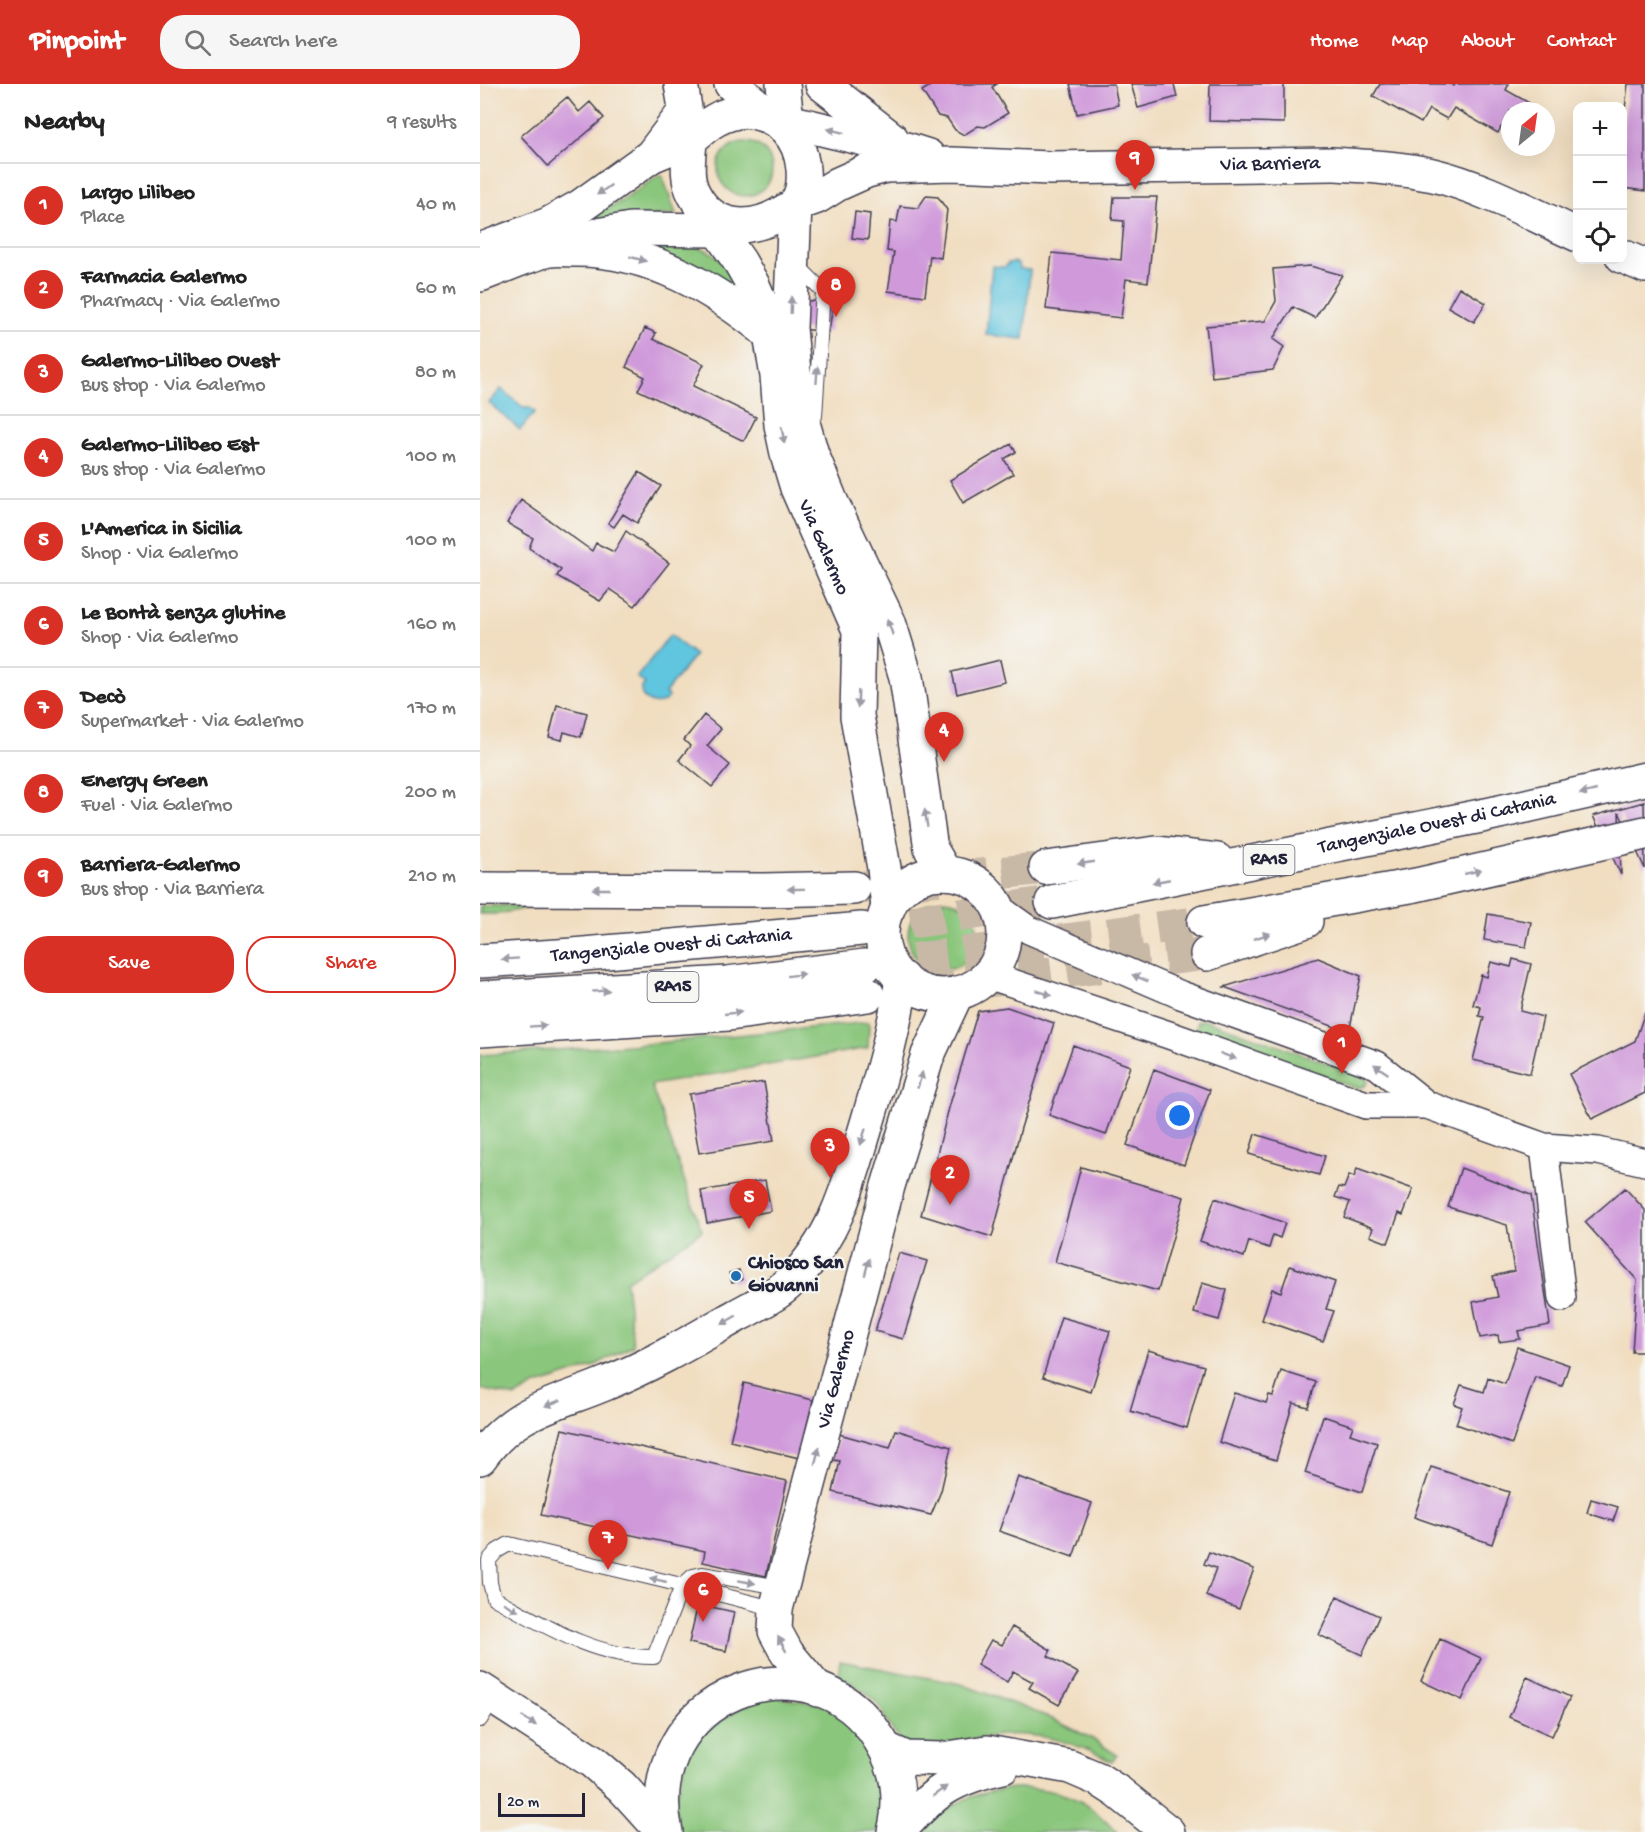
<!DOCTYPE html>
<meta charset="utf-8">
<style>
:root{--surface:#fff;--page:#f6f6f6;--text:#222;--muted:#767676;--line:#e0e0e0;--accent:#d93025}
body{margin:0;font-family:"Gochi Hand",sans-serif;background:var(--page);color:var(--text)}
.controls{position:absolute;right:18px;top:18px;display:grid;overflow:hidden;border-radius:12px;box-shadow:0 6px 24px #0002}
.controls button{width:54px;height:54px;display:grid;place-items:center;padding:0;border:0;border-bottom:2px solid var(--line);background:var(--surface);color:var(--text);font:30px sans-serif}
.compass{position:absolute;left:1021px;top:18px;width:54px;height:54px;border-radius:50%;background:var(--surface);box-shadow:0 6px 24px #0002;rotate:29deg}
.scale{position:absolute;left:18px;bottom:15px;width:87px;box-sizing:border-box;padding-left:6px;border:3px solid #22223b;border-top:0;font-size:16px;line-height:21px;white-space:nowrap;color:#22223b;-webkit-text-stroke:4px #f6f6f2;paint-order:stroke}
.you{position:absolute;left:700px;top:1032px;width:21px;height:21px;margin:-15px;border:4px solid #fff;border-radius:50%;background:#1a73e8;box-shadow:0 0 0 9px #1a73e833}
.badge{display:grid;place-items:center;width:39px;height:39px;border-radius:50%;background:var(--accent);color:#fff;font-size:20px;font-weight:700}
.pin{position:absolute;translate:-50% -50px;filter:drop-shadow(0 2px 3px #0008)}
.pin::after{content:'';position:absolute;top:32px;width:21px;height:18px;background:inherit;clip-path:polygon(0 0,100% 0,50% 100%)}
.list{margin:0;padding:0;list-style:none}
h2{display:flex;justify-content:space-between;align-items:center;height:78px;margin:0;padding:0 24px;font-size:26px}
h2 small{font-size:20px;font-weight:400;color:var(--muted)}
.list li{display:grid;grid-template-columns:39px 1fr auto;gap:18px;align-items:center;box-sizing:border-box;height:84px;padding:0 24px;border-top:2px solid var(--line)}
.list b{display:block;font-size:22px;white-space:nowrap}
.list p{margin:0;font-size:20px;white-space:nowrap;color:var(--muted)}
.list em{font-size:20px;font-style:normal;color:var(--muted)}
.actions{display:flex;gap:12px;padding:18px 24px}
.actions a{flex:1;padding:14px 0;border:2px solid var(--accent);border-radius:24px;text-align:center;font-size:21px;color:var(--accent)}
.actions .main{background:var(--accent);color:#fff}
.icon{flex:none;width:33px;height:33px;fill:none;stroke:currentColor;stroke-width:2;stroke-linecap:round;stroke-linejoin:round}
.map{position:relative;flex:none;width:1165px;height:1748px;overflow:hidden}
header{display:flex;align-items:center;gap:36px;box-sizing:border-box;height:84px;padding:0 30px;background:var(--accent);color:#fff}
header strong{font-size:28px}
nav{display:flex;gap:33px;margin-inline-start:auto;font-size:21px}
.search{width:420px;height:54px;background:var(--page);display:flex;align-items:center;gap:15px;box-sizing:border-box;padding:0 21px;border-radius:24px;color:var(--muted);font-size:22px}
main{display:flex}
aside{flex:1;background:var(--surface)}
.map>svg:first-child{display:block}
.green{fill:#8ac67b;stroke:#56745b;stroke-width:1.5}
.water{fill:#60c5de;stroke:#41748c;stroke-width:1.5}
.building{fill:#cf99da}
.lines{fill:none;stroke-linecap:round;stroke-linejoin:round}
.motorway-tunnel{stroke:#c8b8a6;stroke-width:33;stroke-dasharray:33 16;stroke-linecap:butt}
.service-casing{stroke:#413e4f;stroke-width:16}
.minor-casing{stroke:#413e4f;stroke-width:30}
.secondary-casing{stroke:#413e4f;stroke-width:36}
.primary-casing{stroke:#413e4f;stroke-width:36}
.motorway-casing{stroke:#413e4f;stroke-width:36}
.service{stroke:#fff;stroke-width:14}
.minor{stroke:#fff;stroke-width:27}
.secondary{stroke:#fff;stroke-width:33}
.primary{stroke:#fff;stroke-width:33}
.motorway{stroke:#fff;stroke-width:33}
.oneway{fill:#9c9ca7}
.poi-dot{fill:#1f6fb2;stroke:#f6f6f2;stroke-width:2}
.labels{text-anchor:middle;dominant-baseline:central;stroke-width:4.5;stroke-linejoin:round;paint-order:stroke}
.shield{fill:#f6f6f2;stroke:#626272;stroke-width:1.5}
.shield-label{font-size:18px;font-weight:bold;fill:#22223b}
.street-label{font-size:20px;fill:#22223b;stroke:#f6f6f2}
.poi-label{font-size:20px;font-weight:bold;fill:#22223b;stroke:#f6f6f2;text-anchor:start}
</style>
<header>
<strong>Pinpoint</strong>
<div class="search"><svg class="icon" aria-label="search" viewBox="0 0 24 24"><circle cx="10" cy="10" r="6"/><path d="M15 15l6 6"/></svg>Search here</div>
<nav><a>Home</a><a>Map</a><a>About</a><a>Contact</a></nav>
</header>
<main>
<aside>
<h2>Nearby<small>9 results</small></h2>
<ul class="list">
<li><span class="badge">1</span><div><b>Largo Lilibeo</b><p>Place</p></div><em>40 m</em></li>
<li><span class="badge">2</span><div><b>Farmacia Galermo</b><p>Pharmacy · Via Galermo</p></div><em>60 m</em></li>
<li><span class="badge">3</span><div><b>Galermo-Lilibeo Ovest</b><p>Bus stop · Via Galermo</p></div><em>80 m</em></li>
<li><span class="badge">4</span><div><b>Galermo-Lilibeo Est</b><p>Bus stop · Via Galermo</p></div><em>100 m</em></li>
<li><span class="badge">5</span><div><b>L'America in Sicilia</b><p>Shop · Via Galermo</p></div><em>100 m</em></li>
<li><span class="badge">6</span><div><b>Le Bontà senza glutine</b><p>Shop · Via Galermo</p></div><em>160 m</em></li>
<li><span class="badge">7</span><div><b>Decò</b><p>Supermarket · Via Galermo</p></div><em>170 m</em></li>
<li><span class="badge">8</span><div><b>Energy Green</b><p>Fuel · Via Galermo</p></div><em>200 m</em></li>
<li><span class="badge">9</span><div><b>Barriera-Galermo</b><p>Bus stop · Via Barriera</p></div><em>210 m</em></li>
</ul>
<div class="actions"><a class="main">Save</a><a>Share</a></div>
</aside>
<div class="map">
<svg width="1165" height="1748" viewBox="0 0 1165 1748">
<rect width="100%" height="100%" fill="#f6f6f2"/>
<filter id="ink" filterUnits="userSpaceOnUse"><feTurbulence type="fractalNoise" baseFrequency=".0167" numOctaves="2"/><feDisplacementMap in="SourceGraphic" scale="12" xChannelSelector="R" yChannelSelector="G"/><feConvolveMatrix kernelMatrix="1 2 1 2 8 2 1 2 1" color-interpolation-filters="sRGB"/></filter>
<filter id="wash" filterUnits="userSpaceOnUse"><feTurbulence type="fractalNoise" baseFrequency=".008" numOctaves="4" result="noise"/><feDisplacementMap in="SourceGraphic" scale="24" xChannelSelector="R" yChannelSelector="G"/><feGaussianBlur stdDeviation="1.35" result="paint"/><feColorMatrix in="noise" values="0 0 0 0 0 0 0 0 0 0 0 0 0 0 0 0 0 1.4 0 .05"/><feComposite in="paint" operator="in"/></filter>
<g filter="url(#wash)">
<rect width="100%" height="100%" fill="#f1dec1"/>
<path class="green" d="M238 85a27 27 0 1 1 54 0a27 27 0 1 1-54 0Z
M179,91H182L196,130L101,137L142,117Z
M159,158C181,159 220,157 237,173C248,184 256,200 265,212Z
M428 851a35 35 0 1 1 70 0a35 35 0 1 1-70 0Z
M63,821L18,830H0V822Z
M726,936L881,991L888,996L885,1002L876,1004L721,950L716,945L718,937Z
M389,938L388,964L171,1001L222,1147L146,1197L153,1261L112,1283L54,1302L35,1313L0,1305V971L166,960Z
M360,1577L481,1600L566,1632L611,1654L637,1671L632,1678C600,1660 561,1648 523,1651C498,1652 446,1669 424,1658C410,1650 406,1629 395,1617C386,1607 370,1598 358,1591Z
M281,1611L347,1621L393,1668L404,1718L398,1748H200L194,1719L212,1655Z
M534,1704C562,1703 594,1709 616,1728C623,1735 630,1742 638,1748H444C470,1716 494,1709 534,1704Z"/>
<path class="water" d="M534,178L539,180L540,185L550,186L544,255L506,251L512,182L525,183L528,179Z
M21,305L44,324H50L55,328L40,346L9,319Z
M190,551L215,571L185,609L189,613C181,623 169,621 162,611V603L165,600L157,593Z"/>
<g id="blocks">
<path class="building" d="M453,0H517L512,3L528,29L505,43L498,42L484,51L475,46L467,34L458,32L442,7Z
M590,0H634L638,21L597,30Z
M651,0H694L697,13L658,24Z
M730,0H804V39L729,37Z
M900,0H970L974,2L975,0H1029L1026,6L1051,20L1048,27H1030V49L1021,43L1018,49L974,24L967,35L949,25L941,39L893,12Z
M1148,0H1165V107L1143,104V42Z
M87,13L99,28L110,18L124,34L68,82L41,52Z
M446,112L458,113L467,126L461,174L450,172L445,212L408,207L414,168L407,167L410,137L417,138L420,122L438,124Z
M634,113H677L668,198L646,195L641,234L566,225L572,169L641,176L644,137L632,136Z
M375,128L390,130L388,156L372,154Z
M830,182L862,191L835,234L813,223L793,255L804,263L793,286L732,293L726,242L785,237L796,217L793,185Z
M979,203L1006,219L994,238L968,223Z
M325,216L353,220L349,248L321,245Z
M165,244L176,249L173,255L224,280L213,302L276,333L264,357L158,306L165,293L146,283Z
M531,360L536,368L524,375L533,390L483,419L470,396Z
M159,388L181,402L157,439L143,430L134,443L128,439Z
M41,416L112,467L116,459L134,468L146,447L189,479L155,522L130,505L120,517L77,492L81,486L49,464L53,454L27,439Z
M520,576L525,598L477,610L472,588Z
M77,621L107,629L101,653L84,648L82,656L69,653Z
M224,631L241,645L227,662L250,681L232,703L199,676L210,662L204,656Z
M1164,718L1165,785L1139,728L1141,791L1113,732Z
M1008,830L1051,838L1046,863L1004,856Z
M838,874L881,892L869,948L744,903Z
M1033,875L1051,880L1040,927L1063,933L1050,990L993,976L1004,933L999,932L1001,923L993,921L1001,891L1007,893L1011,878L1031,883Z
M527,923L574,939L541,1044L512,1153L441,1131L470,1020L498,927Z
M1165,928V1009L1112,1035L1089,990L1155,957Z
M593,961L650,982L626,1051L569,1031Z
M674,985L730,1006L704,1081L647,1061Z
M284,998L294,1057L219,1069L209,1010Z
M775,1050L845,1072L839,1091L769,1070Z
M601,1083L704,1113L678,1207L575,1178Z
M981,1084L1051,1111L1070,1241L1038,1247L1040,1255L1019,1258L1018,1251L1000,1254L993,1218L1018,1213L1013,1192L1034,1187L1027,1141L968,1123Z
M877,1085L933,1105L923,1131L919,1129L908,1159L890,1152L893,1144L864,1133L870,1118L855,1113L859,1103L864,1104L869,1091L874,1093Z
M285,1096L291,1127L227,1139L221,1107Z
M1145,1104L1165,1126V1268H1152L1157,1196L1105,1138Z
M735,1114L805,1139L800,1154L793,1151L789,1164L769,1157L764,1173L720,1157Z
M419,1169L447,1177L423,1255L395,1247Z
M810,1182L855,1198L846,1225L854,1227L843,1257L782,1236L792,1205L801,1208Z
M259,1186L262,1196L252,1199L249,1189Z
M722,1199L747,1206L739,1236L714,1229Z
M581,1233L630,1247L611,1308L563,1293Z
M1037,1263L1089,1281L1082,1302L1055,1293L1032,1360L976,1340L982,1323L974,1320L981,1301L1004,1308L1008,1294L1025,1300Z
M668,1266L724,1282L707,1344L650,1327Z
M801,1287L836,1298L828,1323L813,1319L796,1376L739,1358L754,1309L786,1319L789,1311L793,1312Z
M264,1299L333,1316L319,1374L250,1357Z
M843,1332L873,1342L870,1350L897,1359L882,1408L825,1389Z
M82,1345L307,1397L286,1492L223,1478L225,1467L61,1431Z
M416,1346L471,1363L461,1407L451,1431L353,1408L360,1377L353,1376L359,1350L410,1364Z
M951,1383L1029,1408L1012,1460L934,1433Z
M538,1393L612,1419L593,1473L519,1447Z
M1111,1415L1138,1423L1133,1437L1107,1429Z
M729,1468L774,1485L759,1525L726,1512L736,1484L724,1480Z
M857,1512L899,1532L882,1571L839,1551Z
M218,1520L254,1528L246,1567L209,1559Z
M532,1543L571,1566L568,1572L598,1589L579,1621L549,1604L553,1598L533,1587L527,1598L497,1581L511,1556L522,1561Z
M960,1555L1001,1574L982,1616L941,1597Z
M1047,1593L1090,1613L1072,1652L1029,1633Z"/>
</g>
</g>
<g filter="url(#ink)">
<use href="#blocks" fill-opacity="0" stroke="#413e4f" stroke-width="1.5"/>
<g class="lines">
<path class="motorway-tunnel" d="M377,804L566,784
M382,845L572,818
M385,882L724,838
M393,911L727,870"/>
<defs>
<path id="service" d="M316,180L343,207L335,332
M296,1525C208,1501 118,1482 29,1460L17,1467L9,1476L10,1499L14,1514C64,1541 115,1574 174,1573L202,1502L213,1492L222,1490L301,1503
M0,1636L14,1614"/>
<path id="minor" d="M518,824L549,846L701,911L897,981L947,1021L1064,1063L1118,1067L1165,1078
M508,891L689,951L886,1021H947
M1064,1063L1082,1214"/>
<g id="secondary">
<path d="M201,0L210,54"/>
<path d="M251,0L291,33L426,65L448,72"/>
<path d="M303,0L307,36L314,54"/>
<path d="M342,0L412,55"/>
<path id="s1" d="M315,121L337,113L358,100L387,87L406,82L472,80L569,84L853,80C886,82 921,84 953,91C1003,103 1051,130 1098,151"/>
<path d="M1142,172L1165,182"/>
</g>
<g id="primary">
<path d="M265,27C298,30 320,51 323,85C324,97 323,110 315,120C312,124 304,127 300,130C269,148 232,145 214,110C205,94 209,74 210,56C227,40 241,29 265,27Z"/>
<path id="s2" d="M220,121L260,178L273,201L283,224L290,250L297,292L301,341L308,374L317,404L379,546L377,632L404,784L408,825"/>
<path d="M315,121L310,244L314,288L323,339L332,370L351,417L409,538L426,593L451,765L465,789"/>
<circle cx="463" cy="850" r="61"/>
<path d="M0,1374C36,1324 76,1321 127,1299C172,1281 214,1256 256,1232C274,1222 296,1212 310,1198C357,1153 370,1096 388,1036C402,989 415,943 422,894"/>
<path d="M0,1605L113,1678L142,1703L183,1748"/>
<path id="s3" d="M338,1606L307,1569L295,1547L296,1525L408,1102L448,971L477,909"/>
<path d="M406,1665L426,1674L462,1675L507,1668L590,1683L618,1695L638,1708L688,1748"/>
<path d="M186,1748C156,1613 330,1542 400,1656C418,1684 422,1716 414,1748"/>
<path d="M418,1748C454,1708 470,1695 523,1683"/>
</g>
<g id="motorway">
<path d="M171,72L205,27"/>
<path d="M97,157L112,152L151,145L238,146L269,141"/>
<path d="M0,166L69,140L101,122L171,72L210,56"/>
<path d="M0,191C20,184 49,170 69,166C78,165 88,166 97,166C171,166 235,205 290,250"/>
<path d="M566,784L676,769L737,776"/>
<path d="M0,805L284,806L374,804"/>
<path id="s4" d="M572,818L1006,731L1165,695"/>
<path d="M724,838L936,801L1165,749"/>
<path d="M727,870L826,837"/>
<path id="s5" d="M0,877L93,871L382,845"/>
<path d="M0,914L247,899L385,882"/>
<path d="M0,946L249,930L388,911"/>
</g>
</defs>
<use href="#service" class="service-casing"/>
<use href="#minor" class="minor-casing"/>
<use href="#secondary" class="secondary-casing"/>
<use href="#primary" class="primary-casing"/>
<use href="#motorway" class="motorway-casing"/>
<use href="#service" class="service"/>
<use href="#minor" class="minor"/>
<use href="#secondary" class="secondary"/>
<use href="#primary" class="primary"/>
<use href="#motorway" class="motorway"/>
</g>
<defs><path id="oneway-solid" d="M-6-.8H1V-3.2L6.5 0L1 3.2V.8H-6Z" transform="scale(1.5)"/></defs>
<g class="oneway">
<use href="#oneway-solid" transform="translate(356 47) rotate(-166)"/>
<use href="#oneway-solid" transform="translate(124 106) rotate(145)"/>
<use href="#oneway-solid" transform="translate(158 175) rotate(16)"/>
<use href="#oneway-solid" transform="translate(311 221) rotate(-88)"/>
<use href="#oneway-solid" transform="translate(337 291) rotate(-86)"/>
<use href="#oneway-solid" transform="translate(303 351) rotate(79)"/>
<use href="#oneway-solid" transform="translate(410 543) rotate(-109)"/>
<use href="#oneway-solid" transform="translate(378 615) rotate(92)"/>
<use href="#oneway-solid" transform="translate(1108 708) rotate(167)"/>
<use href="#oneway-solid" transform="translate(446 734) rotate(-99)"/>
<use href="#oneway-solid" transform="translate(606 779) rotate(172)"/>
<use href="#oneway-solid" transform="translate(993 788) rotate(-13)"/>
<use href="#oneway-solid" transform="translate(681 797) rotate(169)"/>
<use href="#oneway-solid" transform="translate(121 805) rotate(-180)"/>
<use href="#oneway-solid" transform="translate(316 805) rotate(179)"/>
<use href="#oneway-solid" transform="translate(782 852) rotate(-18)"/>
<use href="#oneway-solid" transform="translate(30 875) rotate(176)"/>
<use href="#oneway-solid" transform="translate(316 891) rotate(-7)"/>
<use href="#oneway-solid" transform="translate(660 894) rotate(-157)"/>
<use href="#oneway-solid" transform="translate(121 907) rotate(-4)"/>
<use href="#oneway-solid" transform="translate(564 909) rotate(18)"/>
<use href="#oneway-solid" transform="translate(253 929) rotate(-6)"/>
<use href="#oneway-solid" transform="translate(58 942) rotate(-4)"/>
<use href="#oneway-solid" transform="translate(748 972) rotate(20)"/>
<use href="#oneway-solid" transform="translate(901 985) rotate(-146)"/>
<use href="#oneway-solid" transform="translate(440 996) rotate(-73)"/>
<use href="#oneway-solid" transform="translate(383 1053) rotate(107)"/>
<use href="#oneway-solid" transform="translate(387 1183) rotate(-75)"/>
<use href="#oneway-solid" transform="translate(249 1236) rotate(150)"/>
<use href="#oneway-solid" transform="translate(73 1319) rotate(159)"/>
<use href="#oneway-solid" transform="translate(337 1372) rotate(-75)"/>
<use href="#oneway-solid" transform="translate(178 1496) rotate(-167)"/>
<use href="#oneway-solid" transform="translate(267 1498) rotate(10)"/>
<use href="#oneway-solid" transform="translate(31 1523) rotate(29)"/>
<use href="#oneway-solid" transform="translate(302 1560) rotate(-119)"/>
<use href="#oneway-solid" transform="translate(49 1637) rotate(33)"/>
<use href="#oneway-solid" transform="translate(460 1707) rotate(-35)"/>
</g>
</g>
<circle class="poi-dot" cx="256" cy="1192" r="6"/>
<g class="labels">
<g class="shield">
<rect x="763.5" y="761" width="51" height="30" rx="4.5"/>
<rect x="167.5" y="888" width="51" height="30" rx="4.5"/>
</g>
<g class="shield-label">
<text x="789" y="776">RA15</text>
<text x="193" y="903">RA15</text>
</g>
<g class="street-label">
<text stroke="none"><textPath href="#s1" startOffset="484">Via Barriera</textPath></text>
<text stroke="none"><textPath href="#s2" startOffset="370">Via Galermo</textPath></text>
<text stroke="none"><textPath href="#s4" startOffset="393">Tangenziale Ovest di Catania</textPath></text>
<text stroke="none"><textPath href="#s5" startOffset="192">Tangenziale Ovest di Catania</textPath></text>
<text stroke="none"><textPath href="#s3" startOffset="333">Via Galermo</textPath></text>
</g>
<g class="poi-label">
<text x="268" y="1180">Chiosco San<tspan x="268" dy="23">Giovanni</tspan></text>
</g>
</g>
</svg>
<div class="controls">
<button>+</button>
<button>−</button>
<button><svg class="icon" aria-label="locate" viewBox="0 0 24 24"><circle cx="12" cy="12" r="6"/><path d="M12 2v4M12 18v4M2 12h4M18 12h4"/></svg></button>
</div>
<svg class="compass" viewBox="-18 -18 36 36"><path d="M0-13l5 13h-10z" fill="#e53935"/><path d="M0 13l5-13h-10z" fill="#767676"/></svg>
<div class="scale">20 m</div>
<div class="you"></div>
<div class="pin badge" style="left:862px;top:990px">1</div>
<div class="pin badge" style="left:470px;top:1121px">2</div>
<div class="pin badge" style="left:350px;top:1094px">3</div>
<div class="pin badge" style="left:464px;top:678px">4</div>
<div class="pin badge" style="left:269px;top:1145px">5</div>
<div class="pin badge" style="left:223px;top:1538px">6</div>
<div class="pin badge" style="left:128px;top:1486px">7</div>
<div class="pin badge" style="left:356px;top:233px">8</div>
<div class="pin badge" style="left:655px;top:106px">9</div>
</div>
</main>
